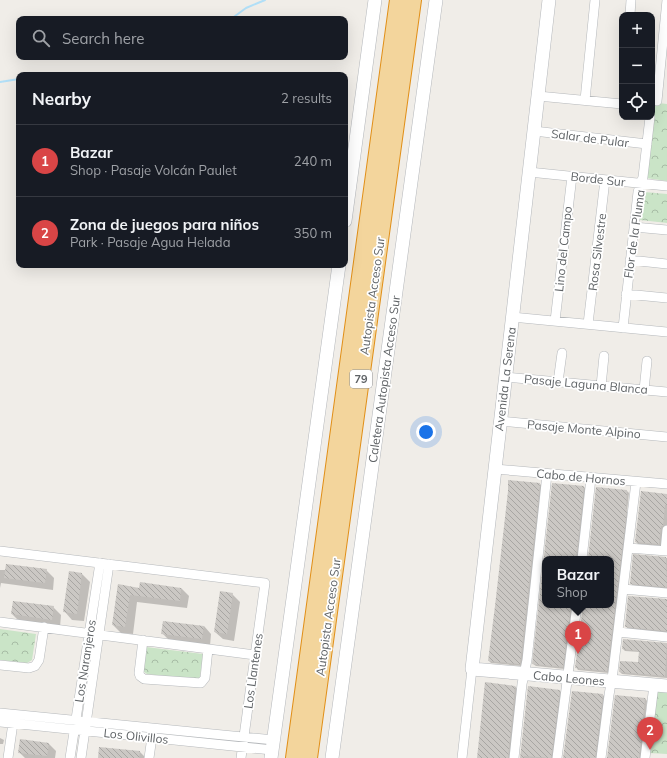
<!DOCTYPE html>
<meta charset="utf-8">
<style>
:root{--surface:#171b24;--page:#20242c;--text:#f1f3f6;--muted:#9ea1a6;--line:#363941;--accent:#d94546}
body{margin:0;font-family:Mulish,sans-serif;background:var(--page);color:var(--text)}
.controls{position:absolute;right:12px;top:12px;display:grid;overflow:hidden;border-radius:8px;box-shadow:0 4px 16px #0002}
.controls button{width:36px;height:36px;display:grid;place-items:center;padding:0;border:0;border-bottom:1px solid var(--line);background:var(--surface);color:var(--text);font:20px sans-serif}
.you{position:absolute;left:426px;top:432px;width:14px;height:14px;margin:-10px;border:3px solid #fff;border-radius:50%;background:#1a73e8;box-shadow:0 0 0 6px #1a73e833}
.badge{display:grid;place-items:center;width:26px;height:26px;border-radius:50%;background:var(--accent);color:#fff;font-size:13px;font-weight:700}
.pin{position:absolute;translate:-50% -33px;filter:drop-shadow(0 1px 2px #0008)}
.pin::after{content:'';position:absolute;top:21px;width:14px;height:12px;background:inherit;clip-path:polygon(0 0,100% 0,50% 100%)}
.popup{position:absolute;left:542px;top:556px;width:72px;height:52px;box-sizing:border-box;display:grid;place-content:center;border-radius:8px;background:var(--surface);filter:drop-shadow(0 1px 3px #0005);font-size:13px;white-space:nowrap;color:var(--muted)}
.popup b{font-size:15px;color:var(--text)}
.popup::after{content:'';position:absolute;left:50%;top:100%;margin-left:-8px;border:8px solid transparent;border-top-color:var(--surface)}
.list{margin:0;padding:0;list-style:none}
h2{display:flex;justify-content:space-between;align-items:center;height:52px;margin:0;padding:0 16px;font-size:17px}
h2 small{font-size:13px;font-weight:400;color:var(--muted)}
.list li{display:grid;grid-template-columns:26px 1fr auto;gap:12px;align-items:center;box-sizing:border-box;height:72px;padding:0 16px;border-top:1px solid var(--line)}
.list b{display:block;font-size:15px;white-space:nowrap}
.list p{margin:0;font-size:13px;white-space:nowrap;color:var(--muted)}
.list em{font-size:13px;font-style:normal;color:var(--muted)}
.icon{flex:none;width:22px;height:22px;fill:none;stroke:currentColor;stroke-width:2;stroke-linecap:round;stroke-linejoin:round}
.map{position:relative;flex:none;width:667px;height:758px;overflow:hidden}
.search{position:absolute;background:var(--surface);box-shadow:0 4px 16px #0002;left:16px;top:16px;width:332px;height:44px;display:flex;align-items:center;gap:10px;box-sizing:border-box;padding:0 14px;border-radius:8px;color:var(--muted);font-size:15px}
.panel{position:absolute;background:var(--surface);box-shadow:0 4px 16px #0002;left:16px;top:72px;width:332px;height:196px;border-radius:8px}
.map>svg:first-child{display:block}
.park{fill:url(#park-crowns)}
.shadow{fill:#0003}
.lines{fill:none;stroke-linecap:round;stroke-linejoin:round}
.stream{stroke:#b1dff7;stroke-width:2}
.building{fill:url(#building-back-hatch)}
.street-casing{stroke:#b5b8bb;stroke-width:10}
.secondary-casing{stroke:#b4b7bb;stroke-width:14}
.highway-casing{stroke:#e18f17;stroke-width:18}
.street{stroke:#fff;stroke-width:9}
.secondary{stroke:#fff;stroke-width:13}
.highway{stroke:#f3d59c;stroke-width:16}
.labels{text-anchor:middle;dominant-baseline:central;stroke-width:3.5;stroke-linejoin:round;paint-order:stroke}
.shield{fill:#fff;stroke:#8f9294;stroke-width:1}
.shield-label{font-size:11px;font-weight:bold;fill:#5f6366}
.street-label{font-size:12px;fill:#5f6366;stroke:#fff}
</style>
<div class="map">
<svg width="667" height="758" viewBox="0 0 667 758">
<defs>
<pattern id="park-crowns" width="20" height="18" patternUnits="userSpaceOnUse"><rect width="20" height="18" fill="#cae4c7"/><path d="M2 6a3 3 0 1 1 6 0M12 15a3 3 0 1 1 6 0" fill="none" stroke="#a7bca5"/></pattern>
<pattern id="building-back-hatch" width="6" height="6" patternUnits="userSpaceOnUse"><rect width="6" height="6" fill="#cbc8c4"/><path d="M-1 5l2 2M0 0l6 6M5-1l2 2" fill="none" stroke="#a8a6a3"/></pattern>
</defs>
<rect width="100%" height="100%" fill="#f0ede8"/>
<path class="park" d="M658,103L667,104V181L646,178L654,107Z
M644,192L667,194V223L640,220Z
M0,629L36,634L32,660L27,663L0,660Z
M146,647L203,654L200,677L196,680L147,674L143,671Z
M656,690L667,691V754L649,753Z"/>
<path class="shadow" d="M540,484L542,486L522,666L491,663L489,661Z
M553,484L584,487L586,489L578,559H545V605H574L565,669L536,666L533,664Z
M597,488L627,491L629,493L627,512L628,513L609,673L578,670L576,667L584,605H611V559H589Z
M642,492L667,495V528L662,546L638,544L636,542Z
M634,555L667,558V589L633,586L631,583Z
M0,570H46L54,578L53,590L1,583L0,588Z
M70,573L82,574L90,582L84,621L72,620L65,612Z
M118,586L140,589L181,588L189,596L187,608L137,602L133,634L121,633L113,625Z
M232,594L240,602L234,641L223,639L215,632Z
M667,600V633L628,629L626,626Z
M53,607L61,615L60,627L20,622L12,614Z
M204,626L211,634L210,646L170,641L162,633Z
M624,640L667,644V678L622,674L620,672L639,663L640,652L625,651L623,649Z
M515,686L517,689L510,758H478Z
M559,690L561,692L554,758H521Z
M603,695L605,697L598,758H565Z
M645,698L647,701L641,758H609Z
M0,738L4,740L3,744H0V748Z
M48,743L56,751L55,758H25L19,752Z
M140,752L146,758H99Z"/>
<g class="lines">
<path class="stream" d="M231,19L246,8L265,0
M50,75H53
M0,82L19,79"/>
</g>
<path class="building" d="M508,480L540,483L520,664L488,661L495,606L508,491Z
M552,483L584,486L576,557H573V559H545V605H571L563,667L532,664Z
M596,487L627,490L626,509H627L607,671L575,668L583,605H611V559L588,558Z
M641,491L667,494V505H665L663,526H661L659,544L635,542Z
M633,554L666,557L667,587L630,584Z
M6,564L47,569L45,583L4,578Z
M69,571L82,573L77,614L63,612Z
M140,582L181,588L180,601L130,595L125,627L112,625L118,584L139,588Z
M220,591L233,593L227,634L214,632Z
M628,596L667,599V631L625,627Z
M13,601L54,606L52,620L11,614Z
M163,621L204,626L202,639L161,634Z
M623,639L667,643L665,676L619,672L620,661L638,662L639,651L622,649Z
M485,682L515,686L508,758H477Z
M528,686L560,690L551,758L524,756V758H520Z
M572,691L603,694L595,758H563Z
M615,695L645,698L639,758H607Z
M20,739L49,743L47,756L18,753Z
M99,747L140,751L139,758H98Z"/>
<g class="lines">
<defs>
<path id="street" d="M630,15L631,0
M538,96L622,104
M585,100L595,0
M657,101L667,0
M534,131L647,144
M529,172L667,186
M634,227L667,230
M630,260L667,264
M626,294L667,298
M512,317L667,332
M555,321L572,176
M588,324L605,180
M623,328L638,192L643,177L650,117
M506,377L667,392
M558,382L562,353
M601,386L604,356
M644,390L647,361
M500,421L667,437
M495,469L667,484
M628,548L667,551
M0,551L265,583L241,758
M665,551L667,530
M582,559L591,478
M623,589L667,593
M0,622L255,655
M618,632L667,637
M143,640L139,673L140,676L144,679L201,683L205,678L208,649
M0,665L29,668L35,666L39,660L44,627
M0,713L274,740
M0,722L272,750
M8,758L13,723
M70,758L100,563
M81,758L109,564
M149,758L152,737
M462,758L472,669
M514,758L522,684L527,660L547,474
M557,758L577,605
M601,758L609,695L613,672L636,482
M645,758L654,685"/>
<path id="secondary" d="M549,0L472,669L667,686
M345,221L375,0
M271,758L339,265
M332,758L436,0"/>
<path id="highway" d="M294,758L398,0
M309,758L413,0"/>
</defs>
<use href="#street" class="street-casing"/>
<use href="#secondary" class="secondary-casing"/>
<use href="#highway" class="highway-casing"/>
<use href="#street" class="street"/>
<use href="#secondary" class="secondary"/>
<use href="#highway" class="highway"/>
</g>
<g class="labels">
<rect class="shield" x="350" y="370" width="22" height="18" rx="3"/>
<g class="shield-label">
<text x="361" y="379">79</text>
</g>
<g class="street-label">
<text transform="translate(590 138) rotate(7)">Salar de Pular</text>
<text transform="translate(598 179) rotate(6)">Borde Sur</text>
<text transform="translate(634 234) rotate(-82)">Flor de la Pluma</text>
<text transform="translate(563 249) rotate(-84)">Lino del Campo</text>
<text transform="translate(597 252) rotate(-83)">Rosa Silvestre</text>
<text transform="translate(372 296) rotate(-82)">Autopista Acceso Sur</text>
<text transform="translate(384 379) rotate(-82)">Caletera Autopista Acceso Sur</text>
<text transform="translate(505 379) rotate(-83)">Avenida La Serena</text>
<text transform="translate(586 384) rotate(5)">Pasaje Laguna Blanca</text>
<text transform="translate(584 429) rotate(5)">Pasaje Monte Alpino</text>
<text transform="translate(581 477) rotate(5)">Cabo de Hornos</text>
<text transform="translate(328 617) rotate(-82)">Autopista Acceso Sur</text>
<text transform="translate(85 661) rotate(-81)">Los Naranjeros</text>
<text transform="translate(253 671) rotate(-82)">Los Llantenes</text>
<text transform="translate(569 678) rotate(5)">Cabo Leones</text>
<text transform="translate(136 736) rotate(6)">Los Olivillos</text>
</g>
</g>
</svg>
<div class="controls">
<button>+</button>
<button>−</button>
<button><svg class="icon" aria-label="locate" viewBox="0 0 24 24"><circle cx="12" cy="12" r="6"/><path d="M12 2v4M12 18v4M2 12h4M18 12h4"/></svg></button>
</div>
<div class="you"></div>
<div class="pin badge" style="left:578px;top:654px">1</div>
<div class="popup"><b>Bazar</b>Shop</div>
<div class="pin badge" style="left:650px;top:750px">2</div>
<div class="search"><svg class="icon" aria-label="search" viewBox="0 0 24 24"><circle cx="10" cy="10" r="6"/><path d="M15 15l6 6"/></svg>Search here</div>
<section class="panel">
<h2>Nearby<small>2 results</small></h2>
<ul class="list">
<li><span class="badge">1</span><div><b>Bazar</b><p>Shop · Pasaje Volcán Paulet</p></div><em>240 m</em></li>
<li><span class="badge">2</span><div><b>Zona de juegos para niños</b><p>Park · Pasaje Agua Helada</p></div><em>350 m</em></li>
</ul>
</section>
</div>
